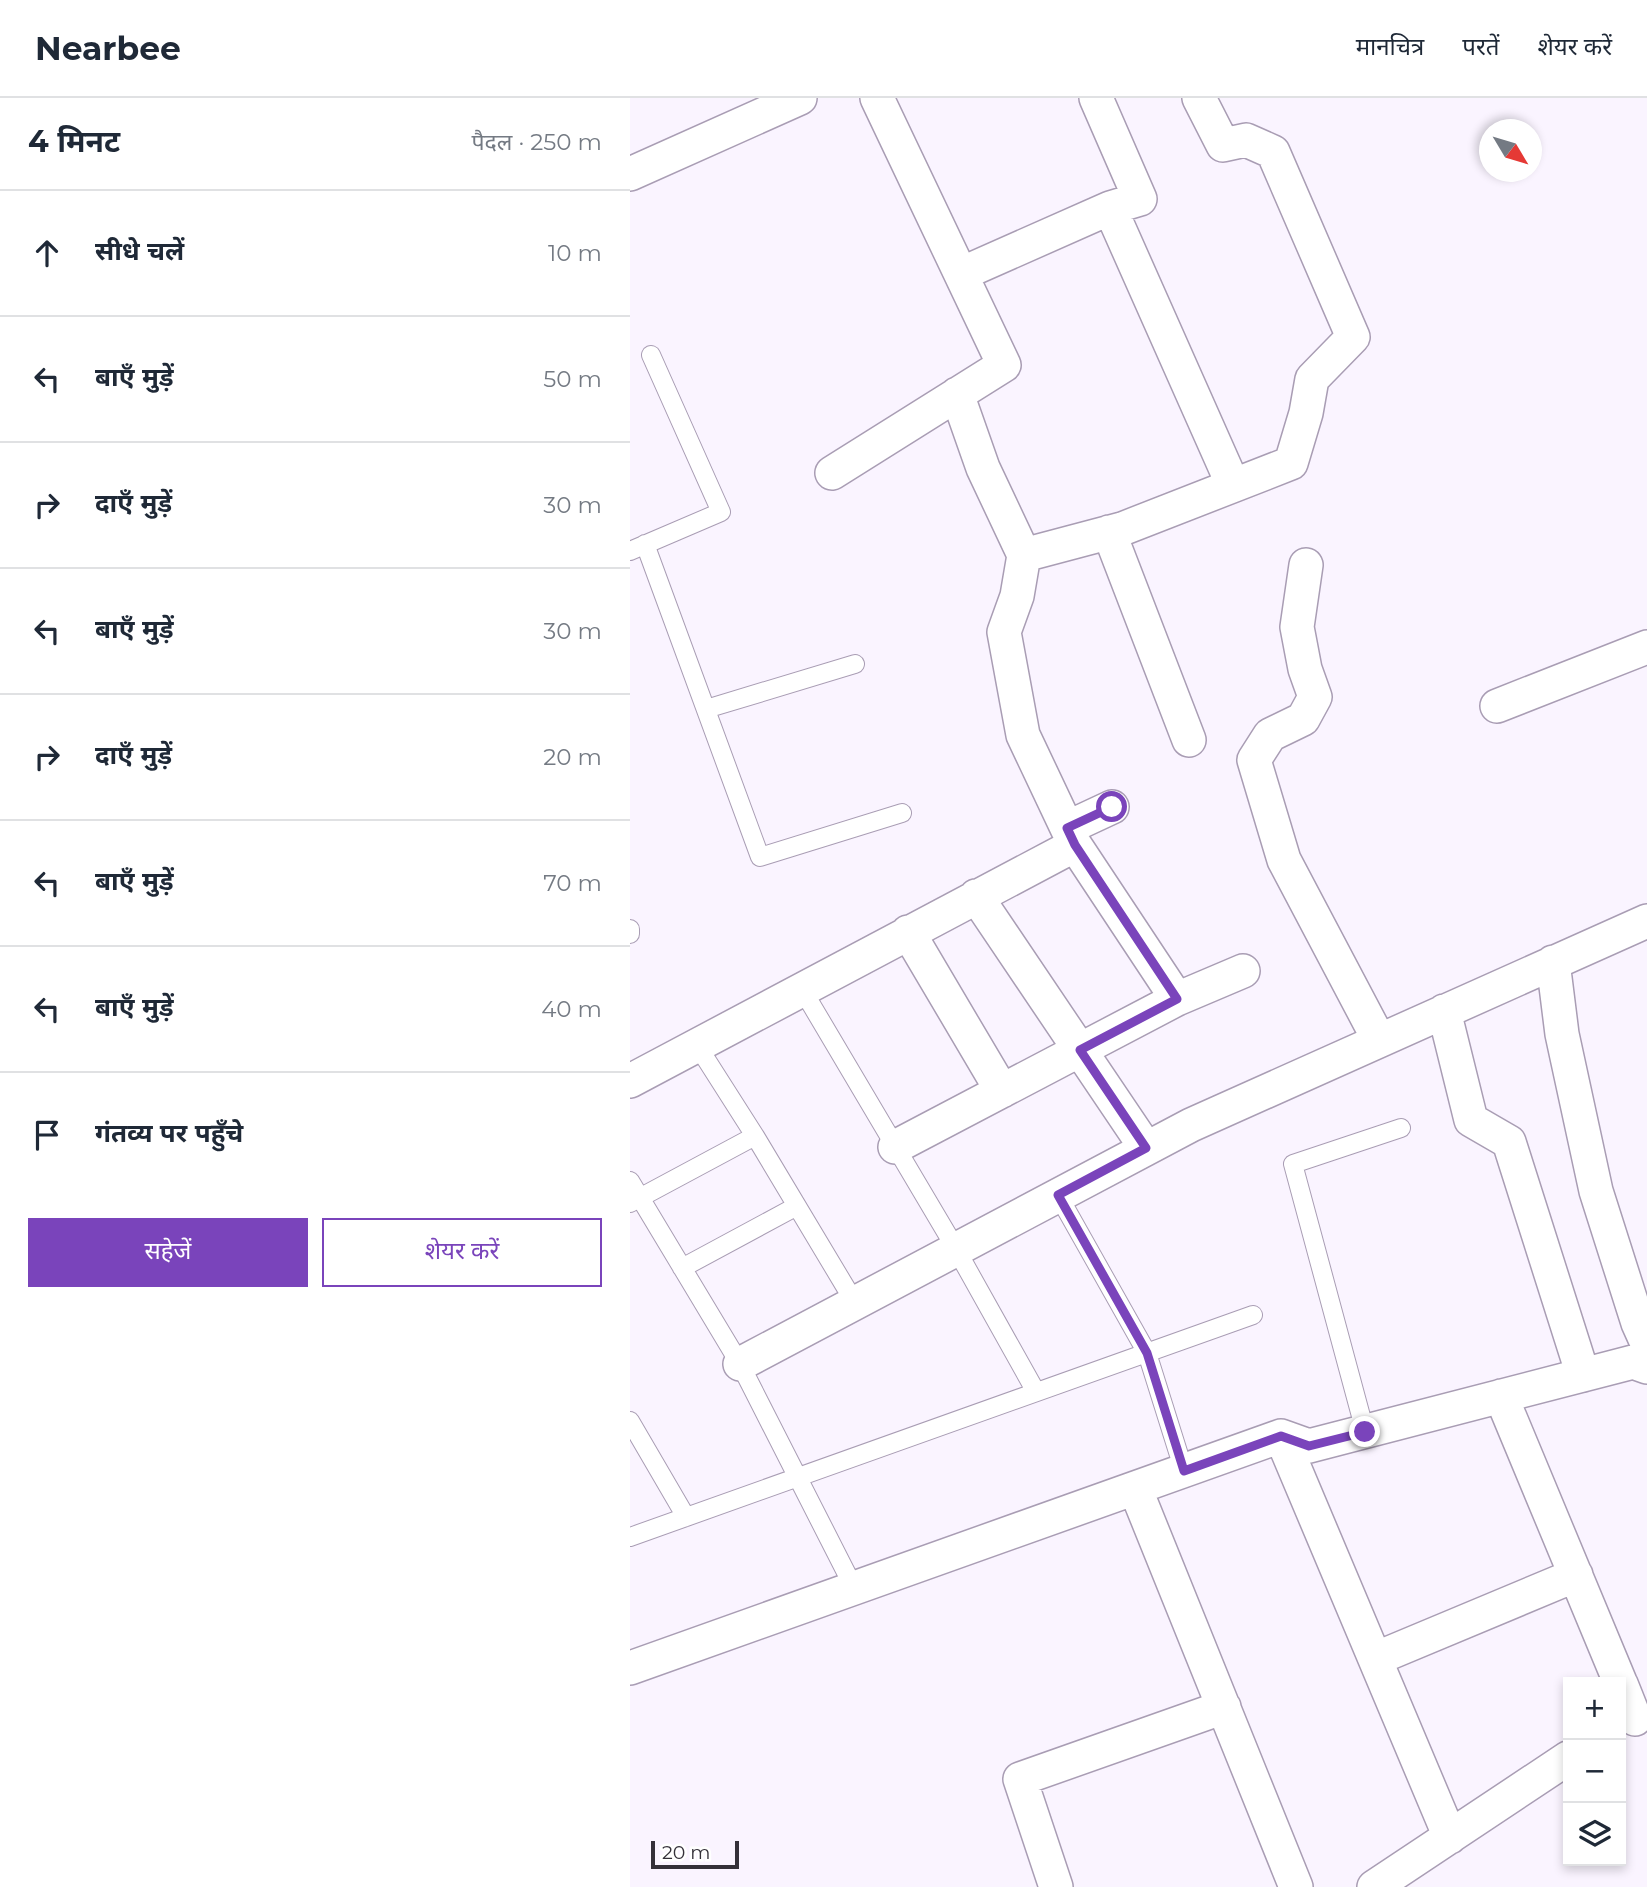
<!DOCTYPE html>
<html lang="hi">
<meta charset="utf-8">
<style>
:root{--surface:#fff;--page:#f2f2f3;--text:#1f2937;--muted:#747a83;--line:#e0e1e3;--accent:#7a44bb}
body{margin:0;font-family:Montserrat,"Noto Sans Devanagari",sans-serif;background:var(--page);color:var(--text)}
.controls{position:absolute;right:21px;bottom:21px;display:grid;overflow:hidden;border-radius:0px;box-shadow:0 4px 10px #0003}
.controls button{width:63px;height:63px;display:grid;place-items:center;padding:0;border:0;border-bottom:2px solid var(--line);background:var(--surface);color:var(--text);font:35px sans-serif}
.compass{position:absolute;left:849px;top:21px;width:63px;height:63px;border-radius:50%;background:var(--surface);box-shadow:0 4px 10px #0003;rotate:128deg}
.scale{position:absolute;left:21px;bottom:18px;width:88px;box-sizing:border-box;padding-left:7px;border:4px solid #343039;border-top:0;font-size:19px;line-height:24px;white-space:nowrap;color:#343039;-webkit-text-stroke:5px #fff;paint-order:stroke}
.stop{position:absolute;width:21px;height:21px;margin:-16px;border:5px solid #7a44bb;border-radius:50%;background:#fff}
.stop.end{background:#7a44bb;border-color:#fff;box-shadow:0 2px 7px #0008}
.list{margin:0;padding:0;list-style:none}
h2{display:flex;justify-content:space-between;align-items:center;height:91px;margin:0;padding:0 28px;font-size:30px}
h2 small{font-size:23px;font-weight:400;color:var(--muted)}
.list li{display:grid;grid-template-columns:46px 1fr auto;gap:21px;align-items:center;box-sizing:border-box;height:126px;padding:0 28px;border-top:2px solid var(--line)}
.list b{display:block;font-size:26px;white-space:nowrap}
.list em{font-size:23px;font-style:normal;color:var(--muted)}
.actions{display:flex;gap:14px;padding:21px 28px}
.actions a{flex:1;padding:16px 0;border:2px solid var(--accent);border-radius:0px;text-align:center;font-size:24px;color:var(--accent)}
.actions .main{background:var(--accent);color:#fff}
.icon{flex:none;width:38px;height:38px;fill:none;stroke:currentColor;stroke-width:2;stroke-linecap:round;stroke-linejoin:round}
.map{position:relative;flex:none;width:1017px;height:1789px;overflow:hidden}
header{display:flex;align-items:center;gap:42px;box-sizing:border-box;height:98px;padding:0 35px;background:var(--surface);border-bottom:2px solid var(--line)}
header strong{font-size:33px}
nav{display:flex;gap:38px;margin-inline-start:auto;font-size:24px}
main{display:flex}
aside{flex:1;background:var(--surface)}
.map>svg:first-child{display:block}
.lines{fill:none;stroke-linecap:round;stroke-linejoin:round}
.service-casing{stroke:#a99db4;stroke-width:20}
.minor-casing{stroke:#a99db4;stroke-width:36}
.service{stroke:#fff;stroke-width:18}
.minor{stroke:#fff;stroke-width:33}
.route{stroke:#7a44bb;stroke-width:9}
</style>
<header>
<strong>Nearbee</strong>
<nav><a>मानचित्र</a><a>परतें</a><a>शेयर करें</a></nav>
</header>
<main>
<aside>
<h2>4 मिनट<small>पैदल · 250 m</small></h2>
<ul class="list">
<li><svg class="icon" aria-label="ahead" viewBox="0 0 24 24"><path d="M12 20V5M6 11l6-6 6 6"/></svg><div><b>सीधे चलें</b></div><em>10 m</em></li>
<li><svg class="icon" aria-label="left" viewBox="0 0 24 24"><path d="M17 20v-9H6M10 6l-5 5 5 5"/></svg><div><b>बाएँ मुड़ें</b></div><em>50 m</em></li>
<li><svg class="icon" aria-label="right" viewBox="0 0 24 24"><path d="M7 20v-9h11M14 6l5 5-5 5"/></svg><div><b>दाएँ मुड़ें</b></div><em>30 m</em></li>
<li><svg class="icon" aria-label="left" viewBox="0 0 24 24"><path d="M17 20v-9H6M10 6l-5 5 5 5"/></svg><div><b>बाएँ मुड़ें</b></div><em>30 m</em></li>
<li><svg class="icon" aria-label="right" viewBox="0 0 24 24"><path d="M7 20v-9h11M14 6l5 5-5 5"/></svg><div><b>दाएँ मुड़ें</b></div><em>20 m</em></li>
<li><svg class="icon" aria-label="left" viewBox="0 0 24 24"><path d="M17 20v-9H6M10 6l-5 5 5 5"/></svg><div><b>बाएँ मुड़ें</b></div><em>70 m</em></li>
<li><svg class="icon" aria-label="left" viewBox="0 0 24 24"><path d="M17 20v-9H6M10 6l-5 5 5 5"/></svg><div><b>बाएँ मुड़ें</b></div><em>40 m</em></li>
<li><svg class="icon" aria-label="arrive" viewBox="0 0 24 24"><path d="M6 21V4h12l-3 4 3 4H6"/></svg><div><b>गंतव्य पर पहुँचे</b></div></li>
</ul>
<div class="actions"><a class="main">सहेजें</a><a>शेयर करें</a></div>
</aside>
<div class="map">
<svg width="1017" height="1789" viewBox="0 0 1017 1789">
<rect width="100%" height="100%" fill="#faf4ff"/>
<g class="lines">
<defs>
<path id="service" d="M15,446L130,759L272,715
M0,453L91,414L21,257
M76,611L225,566
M0,831V836
M172,891L326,1151L406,1294
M67,947L125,1038L225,1205
M0,1083L110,1266L224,1490
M428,1097L517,1255L554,1373
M0,1105L125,1038
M52,1170L167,1108
M0,1323L56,1419
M735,1333L663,1066L771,1030
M0,1439L623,1217"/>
<path id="minor" d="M466,0L510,101L480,110L603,387
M0,76L170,0
M331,176L480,110
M327,296L353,370L394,457L387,498L374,534L393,637L445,747L547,901
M202,375L374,267L247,0
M479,434L559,642
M394,457L492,431L661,365L676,315L682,281L723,239L643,54L616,42L593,47L569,0
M676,467L667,529L675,571L685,599L673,621L640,637L624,662L654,762L749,942
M867,608L1017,549
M437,730L482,709
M346,798L516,1050
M278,834L372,993
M923,864L932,936L966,1093L1008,1225L1017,1245
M814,913L841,1022L879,1044L953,1277
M0,983L445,747
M265,1049L547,901L613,873
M110,1266L561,1027L1017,823
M871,1298L990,1584
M651,1338L820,1739
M505,1390L666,1789
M745,1561L946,1477
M0,1570L651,1338L679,1348L1003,1264L1017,1269
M991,1586L1005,1621
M426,1789L390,1681L594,1609
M744,1789L938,1660"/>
</defs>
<use href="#service" class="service-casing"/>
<use href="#minor" class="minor-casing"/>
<use href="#service" class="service"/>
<use href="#minor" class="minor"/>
</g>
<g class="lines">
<path class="route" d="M482,709L437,730L445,747L547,901L450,952L516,1050L428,1097L517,1255L554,1373L651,1338L679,1348L735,1334"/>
</g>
</svg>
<div class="controls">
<button>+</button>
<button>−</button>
<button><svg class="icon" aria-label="layers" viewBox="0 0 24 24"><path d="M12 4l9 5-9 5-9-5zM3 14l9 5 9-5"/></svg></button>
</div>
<svg class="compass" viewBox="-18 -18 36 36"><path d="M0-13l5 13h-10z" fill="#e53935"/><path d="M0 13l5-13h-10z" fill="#747a83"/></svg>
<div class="scale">20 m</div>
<div class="stop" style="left:482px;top:709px"></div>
<div class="stop end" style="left:735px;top:1334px"></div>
</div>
</main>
